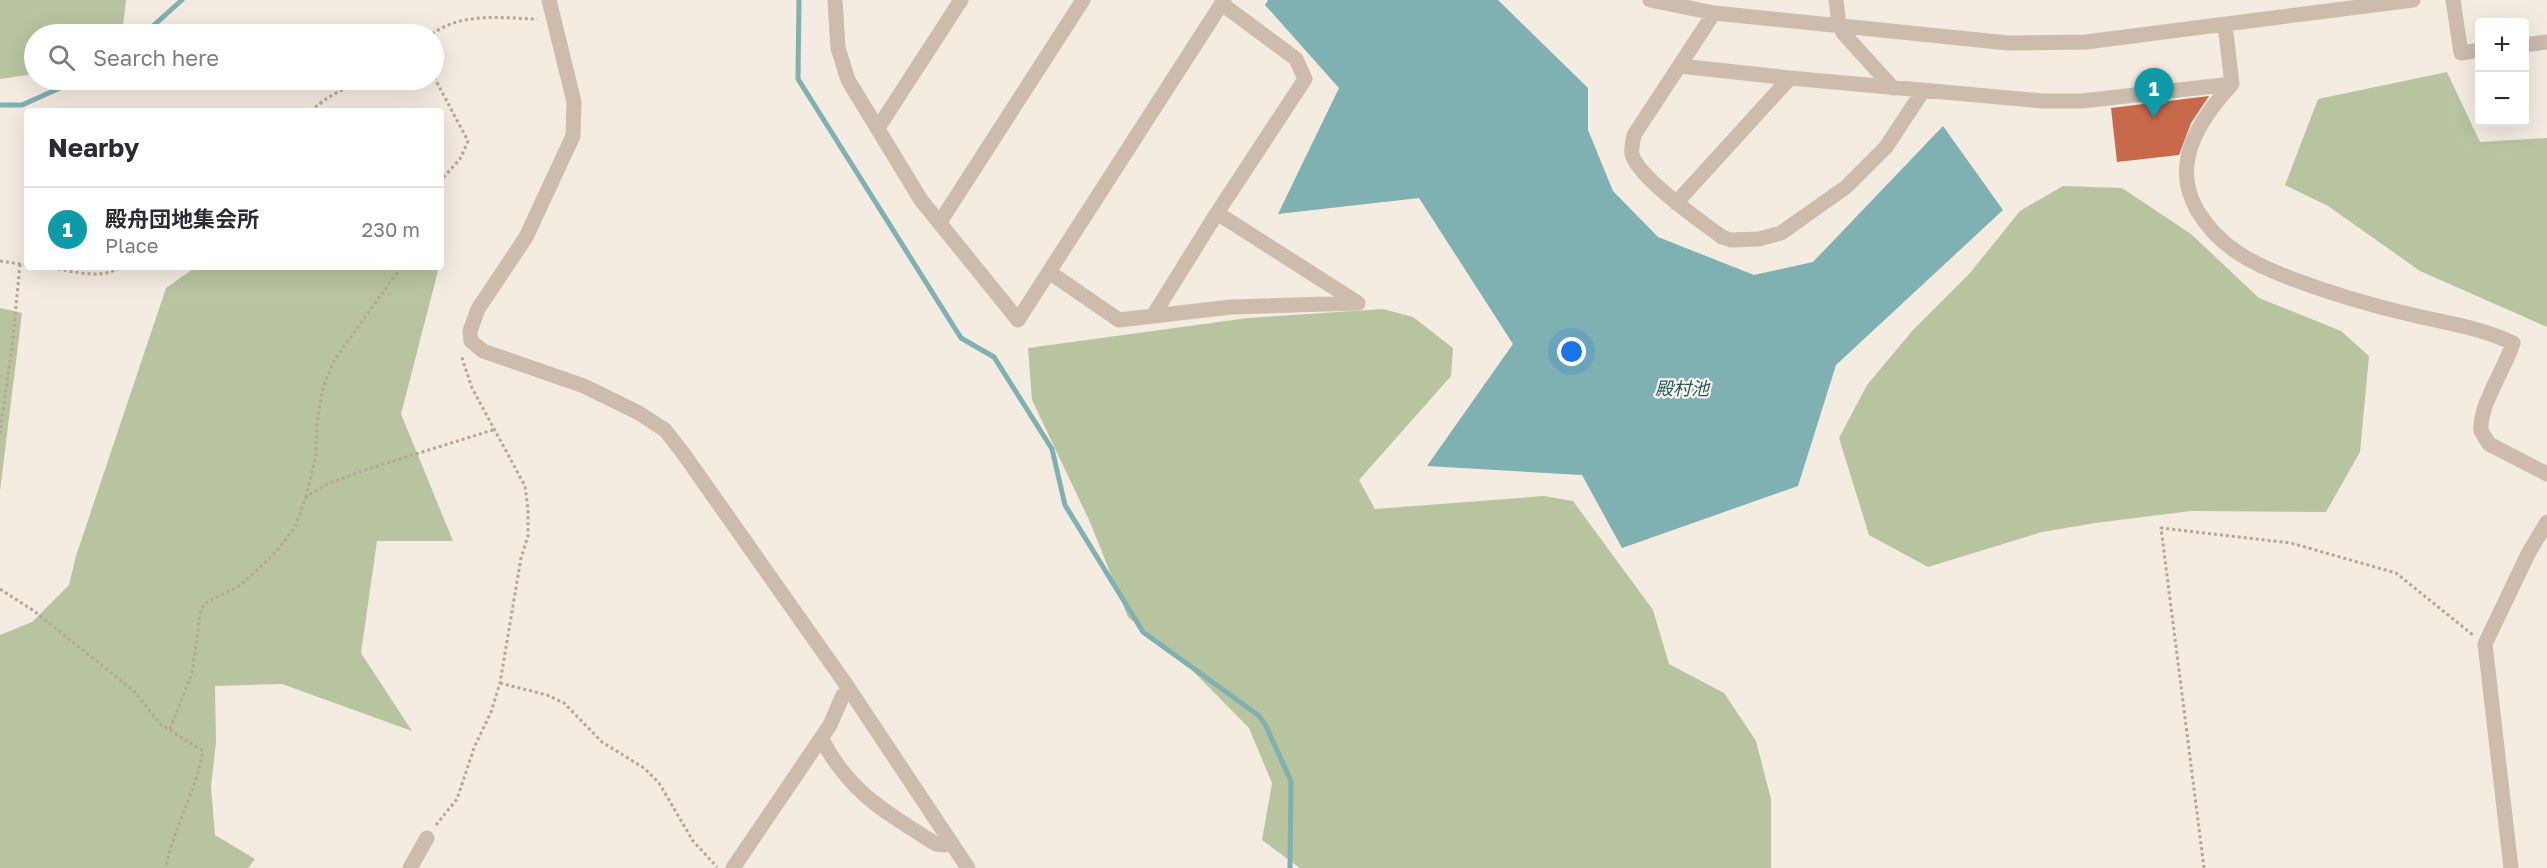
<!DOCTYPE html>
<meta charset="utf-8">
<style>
:root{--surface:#fff;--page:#f2f2f3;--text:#2b2b33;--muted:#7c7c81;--line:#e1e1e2;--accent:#1f5a5e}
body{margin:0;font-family:"Golos Text","Noto Sans JP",sans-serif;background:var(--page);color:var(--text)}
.controls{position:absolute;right:18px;top:18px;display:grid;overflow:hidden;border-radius:6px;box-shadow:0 6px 24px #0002}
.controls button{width:54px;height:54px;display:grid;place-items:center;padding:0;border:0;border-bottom:2px solid var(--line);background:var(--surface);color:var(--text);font:30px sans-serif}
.you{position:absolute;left:1572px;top:352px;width:21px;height:21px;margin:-15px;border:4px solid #fff;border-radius:50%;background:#1a73e8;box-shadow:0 0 0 9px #1a73e833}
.badge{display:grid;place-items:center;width:39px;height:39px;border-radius:50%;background:var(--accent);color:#fff;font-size:20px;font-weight:700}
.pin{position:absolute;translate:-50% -50px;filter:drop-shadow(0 2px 3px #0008)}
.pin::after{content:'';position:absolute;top:32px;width:21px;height:18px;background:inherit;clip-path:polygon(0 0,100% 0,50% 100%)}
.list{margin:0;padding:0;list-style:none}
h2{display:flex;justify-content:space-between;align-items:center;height:78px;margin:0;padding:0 24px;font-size:26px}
h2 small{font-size:20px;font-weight:400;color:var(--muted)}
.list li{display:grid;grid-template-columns:39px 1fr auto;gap:18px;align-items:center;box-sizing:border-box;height:84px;padding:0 24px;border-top:2px solid var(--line)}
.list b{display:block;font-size:22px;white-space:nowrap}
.list p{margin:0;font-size:20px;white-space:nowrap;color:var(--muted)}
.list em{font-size:20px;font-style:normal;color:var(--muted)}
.icon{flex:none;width:33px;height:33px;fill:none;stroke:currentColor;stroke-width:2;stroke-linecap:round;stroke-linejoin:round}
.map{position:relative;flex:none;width:2547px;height:868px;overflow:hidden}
.search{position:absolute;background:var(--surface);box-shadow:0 6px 24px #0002;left:24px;top:24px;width:420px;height:66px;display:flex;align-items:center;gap:15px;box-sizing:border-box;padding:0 21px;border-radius:33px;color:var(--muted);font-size:22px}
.panel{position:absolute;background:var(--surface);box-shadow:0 6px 24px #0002;left:24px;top:108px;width:420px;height:162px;border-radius:6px}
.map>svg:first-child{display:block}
.green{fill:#b8c4a0}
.water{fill:#7fb0b2}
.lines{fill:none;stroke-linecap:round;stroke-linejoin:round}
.stream{stroke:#7fb0b2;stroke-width:5}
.building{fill:#c8694b}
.path{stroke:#b9a596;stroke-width:3;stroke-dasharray:3 3;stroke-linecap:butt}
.minor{stroke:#cdbbac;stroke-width:15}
.labels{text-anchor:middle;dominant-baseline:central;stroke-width:4.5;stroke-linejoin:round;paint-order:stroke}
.water-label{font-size:18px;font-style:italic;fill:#1f5a5e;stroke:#fbf5ee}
</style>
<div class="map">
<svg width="2547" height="868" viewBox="0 0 2547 868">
<rect width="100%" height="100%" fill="#f4ebe1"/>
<path class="green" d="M0,0H126L122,34H34V74L0,79Z
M2447,72L2480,142L2547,138V327L2420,271L2328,206L2285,185L2318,99Z
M2063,186L2122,188L2191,234L2259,298L2341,331L2369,356L2360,452L2326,512L2191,511L2095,523L2042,532L1928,567L1869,535L1839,438L1867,385L1913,330L1970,273L2020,211Z
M196,267H439L401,414L453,541H377L361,653L412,731L282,684L215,686L216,742L211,787L215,835L255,859L248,868H0V635L32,622L69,585L76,556L166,288Z
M0,308L22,313L0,491Z
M1383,309L1413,317L1453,348L1451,376L1359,480L1375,509L1544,496L1573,501L1653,610L1669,664L1724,693L1756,741L1771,799V868H1300L1262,840L1272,783L1249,728L1185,663L1128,617L1090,522L1032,400L1028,348L1248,318Z"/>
<path class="water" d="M1268,0H1498L1588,88V130L1613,191L1658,237L1754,275L1813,262L1943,126L2003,210L1836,365L1798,486L1622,548L1582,475L1427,466L1513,344L1419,198L1278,214L1339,88L1265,5Z"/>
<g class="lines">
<path class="stream" d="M799,0L798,79L961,338L994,357L1052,449L1065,505L1143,632L1258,715L1265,724L1291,781L1290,868
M144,34L182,0
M0,105H22L78,80"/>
</g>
<path class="building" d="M2209,96L2191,123L2179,155L2117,162L2111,108Z"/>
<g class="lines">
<path class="path" d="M432,34C462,12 501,18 537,19
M434,77L468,141L460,159L441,180
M310,111C338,89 343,89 376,80
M0,261L27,265
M46,267C68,270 101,281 121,267
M0,434L13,338L20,264
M306,497L316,455L317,423L323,387L335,359L401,267
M0,589L34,611L135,692L160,724L203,751C196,792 173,828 166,868
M500,683L547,695L564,703L602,742L644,768L659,783L693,841L717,867
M170,729L192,673L201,609L207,602L241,585L277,551L295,527L306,497L327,484L371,468L496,429
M436,825L457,799L474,748L491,712L500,683L521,558L528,536V509L525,486L472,388L461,355
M2204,868L2161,528L2291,543L2396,573L2473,635"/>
<path class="minor" d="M549,0L574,102L573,136L526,237L478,309L470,331L471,341L483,351L584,386L639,413L665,430L683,453L845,683L968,868
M835,0L838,48L848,80L921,200L1018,320L1224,0
M1650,0L1714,13L2008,43L2086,42L2413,0
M1836,0L1839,25L1844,34L1893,88
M2453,0L2461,53L2480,50
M1714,13L1634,135C1633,141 1631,148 1632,154C1637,177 1702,222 1722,237L1731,240L1759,239L1781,233L1846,187L1886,147L1923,91
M2225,25L2232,84
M2524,45L2547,42
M1680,66L1790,78
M2232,84C2200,119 2170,163 2197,210C2219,247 2251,263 2290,278C2332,294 2373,306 2417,316C2452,324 2481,328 2513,343C2505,369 2479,405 2481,431L2489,444L2547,474
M878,128L961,0
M1676,203L1790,78L2043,101H2082L2232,84
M940,222L1083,0
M1049,272L1119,320L1231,307L1358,303L1217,213L1305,79L1296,59L1222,4
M1154,314L1217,213
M821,738C849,792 885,812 936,844L944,845L951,842
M410,868L427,838
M733,868L830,725L843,695L850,691
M2511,868L2485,644L2529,552L2547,522"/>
</g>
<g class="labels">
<g class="water-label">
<text x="1682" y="388">殿村池</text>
</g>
</g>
</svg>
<div class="controls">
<button>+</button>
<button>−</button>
</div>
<div class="you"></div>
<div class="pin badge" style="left:2154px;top:118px;background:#0f9aa8">1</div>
<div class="search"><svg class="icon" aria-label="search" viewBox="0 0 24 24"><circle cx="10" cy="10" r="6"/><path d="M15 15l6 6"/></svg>Search here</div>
<section class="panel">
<h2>Nearby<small></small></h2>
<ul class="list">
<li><span class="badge" style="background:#0f9aa8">1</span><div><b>殿舟団地集会所</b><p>Place</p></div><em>230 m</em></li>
</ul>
</section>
</div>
